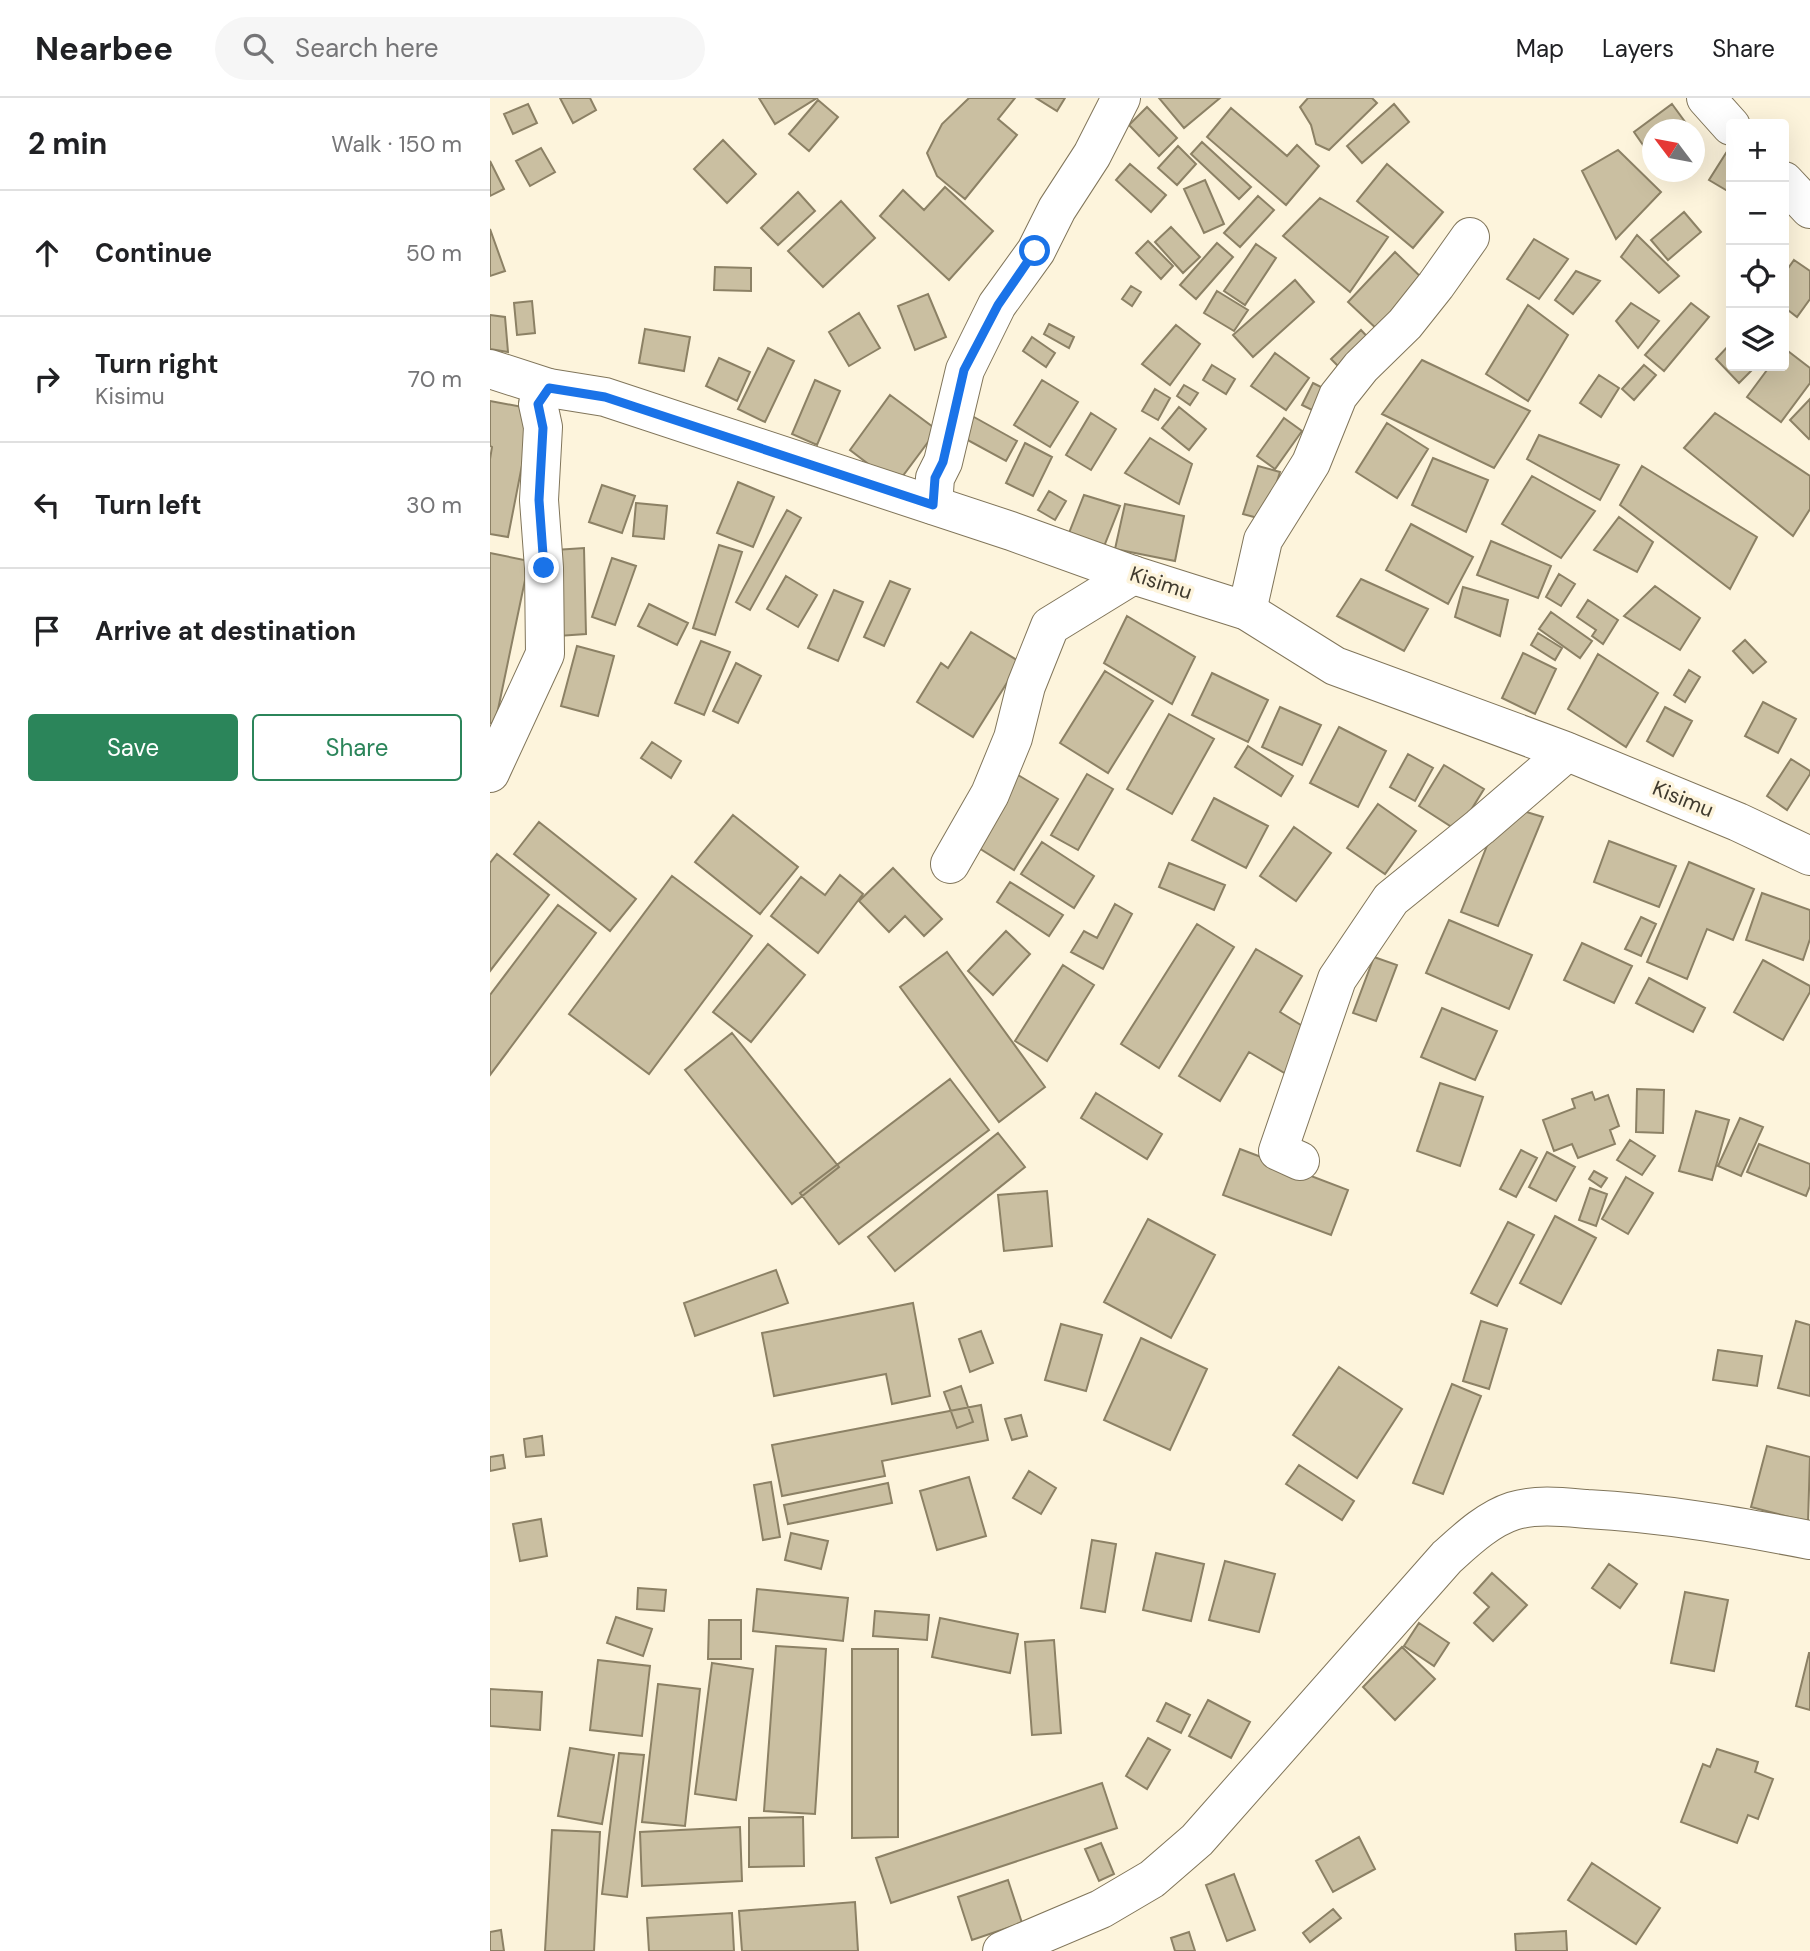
<!DOCTYPE html>
<meta charset="utf-8">
<style>
:root{--surface:#fff;--page:#f6f6f6;--text:#202124;--muted:#757577;--line:#e0e0e0;--accent:#2b855a}
body{margin:0;font-family:"DM Sans",sans-serif;background:var(--page);color:var(--text)}
.controls{position:absolute;right:21px;top:21px;display:grid;overflow:hidden;border-radius:7px;box-shadow:0 7px 28px #0002}
.controls button{width:63px;height:63px;display:grid;place-items:center;padding:0;border:0;border-bottom:2px solid var(--line);background:var(--surface);color:var(--text);font:35px sans-serif}
.compass{position:absolute;left:1152px;top:21px;width:63px;height:63px;border-radius:50%;background:var(--surface);box-shadow:0 7px 28px #0002;rotate:302deg}
.stop{position:absolute;width:21px;height:21px;margin:-16px;border:5px solid #1a73e8;border-radius:50%;background:#fff}
.stop.end{background:#1a73e8;border-color:#fff;box-shadow:0 2px 7px #0008}
.list{margin:0;padding:0;list-style:none}
h2{display:flex;justify-content:space-between;align-items:center;height:91px;margin:0;padding:0 28px;font-size:30px}
h2 small{font-size:23px;font-weight:400;color:var(--muted)}
.list li{display:grid;grid-template-columns:46px 1fr auto;gap:21px;align-items:center;box-sizing:border-box;height:126px;padding:0 28px;border-top:2px solid var(--line)}
.list b{display:block;font-size:26px;white-space:nowrap}
.list p{margin:0;font-size:23px;white-space:nowrap;color:var(--muted)}
.list em{font-size:23px;font-style:normal;color:var(--muted)}
.actions{display:flex;gap:14px;padding:21px 28px}
.actions a{flex:1;padding:16px 0;border:2px solid var(--accent);border-radius:7px;text-align:center;font-size:24px;color:var(--accent)}
.actions .main{background:var(--accent);color:#fff}
.icon{flex:none;width:38px;height:38px;fill:none;stroke:currentColor;stroke-width:2;stroke-linecap:round;stroke-linejoin:round}
.map{position:relative;flex:none;width:1320px;height:1853px;overflow:hidden}
header{display:flex;align-items:center;gap:42px;box-sizing:border-box;height:98px;padding:0 35px;background:var(--surface);border-bottom:2px solid var(--line)}
header strong{font-size:33px}
nav{display:flex;gap:38px;margin-inline-start:auto;font-size:24px}
.search{width:490px;height:63px;background:var(--page);display:flex;align-items:center;gap:18px;box-sizing:border-box;padding:0 24px;border-radius:38px;color:var(--muted);font-size:26px}
main{display:flex}
aside{flex:1;background:var(--surface)}
.map>svg:first-child{display:block}
.building{fill:#cabfa1;stroke:#8c8165;stroke-width:2}
.lines{fill:none;stroke-linecap:round;stroke-linejoin:round}
.minor-casing{stroke:#80755a;stroke-width:40}
.tertiary-casing{stroke:#80755a;stroke-width:40}
.minor{stroke:#fff;stroke-width:38}
.tertiary{stroke:#fff;stroke-width:38}
.route{stroke:#1a73e8;stroke-width:9}
.labels{text-anchor:middle;dominant-baseline:central;stroke-width:7;stroke-linejoin:round;paint-order:stroke}
.street-label{font-size:21px;fill:#403b2f;stroke:#fdf4dc}
</style>
<header>
<strong>Nearbee</strong>
<div class="search"><svg class="icon" aria-label="search" viewBox="0 0 24 24"><circle cx="10" cy="10" r="6"/><path d="M15 15l6 6"/></svg>Search here</div>
<nav><a>Map</a><a>Layers</a><a>Share</a></nav>
</header>
<main>
<aside>
<h2>2 min<small>Walk · 150 m</small></h2>
<ul class="list">
<li><svg class="icon" aria-label="ahead" viewBox="0 0 24 24"><path d="M12 20V5M6 11l6-6 6 6"/></svg><div><b>Continue</b></div><em>50 m</em></li>
<li><svg class="icon" aria-label="right" viewBox="0 0 24 24"><path d="M7 20v-9h11M14 6l5 5-5 5"/></svg><div><b>Turn right</b><p>Kisimu</p></div><em>70 m</em></li>
<li><svg class="icon" aria-label="left" viewBox="0 0 24 24"><path d="M17 20v-9H6M10 6l-5 5 5 5"/></svg><div><b>Turn left</b></div><em>30 m</em></li>
<li><svg class="icon" aria-label="arrive" viewBox="0 0 24 24"><path d="M6 21V4h12l-3 4 3 4H6"/></svg><div><b>Arrive at destination</b></div></li>
</ul>
<div class="actions"><a class="main">Save</a><a>Share</a></div>
</aside>
<div class="map">
<svg width="1320" height="1853" viewBox="0 0 1320 1853">
<rect width="100%" height="100%" fill="#fdf4dc"/>
<path class="building" d="M70,0H100L106,12L83,25Z
M269,0H327L285,26Z
M479,0H525L508,21L527,37L475,101L447,78L437,55L452,26Z
M546,0H575L567,13Z
M669,0H730L694,30Z
M818,0H882L887,5L839,52L826,46L821,27L810,9Z
M328,2L348,19L319,53L299,36Z
M38,6L47,25L23,36L14,16Z
M904,6L919,24L872,65L857,48Z
M1182,6L1201,32H1162V60L1144,34Z
M657,9L687,40L669,58L639,27Z
M741,10L797,58L807,47L829,68L796,107L717,39Z
M233,42L266,76L237,105L204,71Z
M712,44L761,89L749,101L701,56Z
M688,48L706,66L687,87L668,70Z
M51,50L65,74L40,88L26,63Z
M1128,52L1171,94L1126,141L1092,73Z
M1236,55L1241,59V95L1219,82Z
M0,63L14,91L0,98Z
M640,66L676,97L661,114L626,82Z
M897,66L953,114L923,150L867,103Z
M715,82L734,126L714,135L694,91Z
M455,89L503,133L459,182L390,118L413,92L434,112Z
M308,94L325,113L288,147L271,130Z
M768,98L784,112L750,149L734,135Z
M830,100L898,139L860,194L793,138Z
M351,103L385,140L333,189L298,153Z
M1194,114L1211,134L1178,162L1161,142Z
M681,129L710,159L693,175L665,144Z
M0,131L15,173L0,178Z
M1147,137L1189,178L1169,195L1131,159Z
M1044,141L1078,161L1049,201L1017,181Z
M658,143L683,168L671,181L646,155Z
M727,145L743,159L706,201L690,187Z
M766,146L786,160L755,207L734,193Z
M905,154L935,183L889,233L858,204Z
M1304,162L1320,173V201L1307,219L1294,209V176Z
M225,169L261,170V193L224,192Z
M1086,173L1110,183L1083,216L1065,202Z
M805,182L824,204L763,259L743,237Z
M641,188L651,194L642,208L632,201Z
M727,193L758,212L744,233L714,215Z
M438,196L456,239L425,252L408,208Z
M42,203L45,235L27,237L24,205Z
M1141,205L1169,223L1148,250L1126,223Z
M1201,205L1219,219L1174,273L1155,257Z
M1038,207L1078,237L1038,303L996,276Z
M369,215L390,250L359,268L339,234Z
M0,217L15,219L18,254L0,251Z
M559,226L584,239L579,250L554,236Z
M686,227L710,246L680,287L652,266Z
M155,231L200,239L194,273L149,265Z
M871,232L885,247L856,276L841,261Z
M542,239L565,255L556,269L533,253Z
M1241,245V268H1266L1249,285L1226,261Z
M278,250L304,263L275,324L248,311Z
M1294,250L1320,270V285L1291,324L1257,299L1280,268H1294Z
M785,255L819,280L796,312L761,288Z
M229,260L260,274L247,303L216,288Z
M932,262L1040,313L1004,370L892,316Z
M722,267L745,281L736,296L713,282Z
M1154,267L1166,277L1144,302L1132,291Z
M1109,277L1129,290L1111,319L1090,305Z
M325,282L350,293L327,347L302,336Z
M552,282L588,304L560,349L524,327Z
M823,285L839,293L828,315L812,307Z
M694,287L708,295L700,307L687,298Z
M665,291L680,300L668,322L652,313Z
M400,297L447,332L406,387L360,352Z
M1320,301V340L1319,341L1300,322Z
M0,303L43,311L18,439L0,436V361L2,349L0,348Z
M689,309L716,331L699,352L672,330Z
M475,314L527,343L516,363L463,334Z
M601,315L626,331L601,372L576,357Z
M1225,315L1320,378V411L1303,438L1194,350Z
M794,320L812,333L785,371L767,358Z
M897,325L938,351L907,400L866,374Z
M1049,337L1129,367L1110,402L1037,361Z
M660,340L702,366L689,406L635,375Z
M535,345L562,359L543,398L516,385Z
M943,360L998,382L976,434L922,407Z
M768,368L790,374L775,422L753,416Z
M1152,368L1267,439L1240,491L1130,407Z
M1042,378L1105,413L1071,460L1012,426Z
M248,384L284,399L263,449L227,435Z
M112,387L145,398L132,435L99,424Z
M559,393L576,403L565,422L548,412Z
M594,397L630,408L611,456L575,445Z
M146,405L177,408L174,441L143,438Z
M635,406L694,418L685,463L625,451Z
M297,412L311,420L260,512L246,504Z
M1129,419L1163,444L1147,474L1104,452Z
M921,426L983,459L958,506L896,472Z
M1001,443L1061,468L1048,500L987,477Z
M229,447L252,454L225,537L203,530Z
M94,450L96,536L68,538L65,452Z
M0,455L39,463L5,626L0,625Z
M122,460L146,468L125,527L102,519Z
M1069,476L1085,486L1071,508L1056,499Z
M296,478L327,497L308,529L277,511Z
M871,481L938,511L914,553L847,518Z
M400,483L420,491L394,548L374,539Z
M1165,488L1210,520L1190,552L1134,518Z
M973,489L1018,502L1010,538L965,519Z
M344,492L373,504L348,563L318,550Z
M1098,502L1128,522L1113,546L1102,538L1106,532L1087,519Z
M159,506L198,525L187,547L148,528Z
M1061,514L1102,543L1090,560L1049,531Z
M637,518L705,559L682,606L614,565Z
M481,534L530,564L483,639L427,604L451,565L458,570Z
M1048,535L1072,550L1065,562L1041,547Z
M1255,542L1276,564L1263,575L1243,553Z
M211,543L240,554L214,617L185,605Z
M87,548L124,558L108,618L71,608Z
M1033,555L1066,571L1045,616L1012,600Z
M1108,556L1168,595L1136,649L1078,611Z
M246,565L271,578L248,625L223,613Z
M1199,572L1210,579L1195,604L1184,597Z
M615,573L663,603L618,675L570,645Z
M722,575L778,602L758,644L702,617Z
M1273,604L1306,621L1288,655L1255,638Z
M790,609L831,627L812,667L772,649Z
M1175,609L1202,623L1183,658L1157,643Z
M679,616L724,641L682,716L637,691Z
M849,629L896,653L868,709L820,685Z
M162,644L191,663L181,680L151,660Z
M758,648L803,678L791,698L745,669Z
M918,656L943,670L925,703L900,689Z
M1301,661L1320,673V676L1297,712L1277,698Z
M954,667L994,691L968,733L929,708Z
M597,676L623,691L588,752L561,737Z
M528,677L568,701L524,772L484,747Z
M724,700L778,728L756,770L702,742Z
M888,706L926,733L895,776L857,750Z
M1013,707L1053,719L1008,828L971,814Z
M243,717L308,769L270,816L205,764Z
M49,724L146,801L120,833L24,756Z
M804,729L841,755L806,803L770,778Z
M1119,743L1186,768L1169,809L1104,784Z
M552,744L604,778L584,810L531,776Z
M7,756L59,797L0,873V765Z
M1199,764L1264,791L1243,842L1217,831L1197,881L1157,864Z
M679,765L735,787L724,812L669,789Z
M403,770L452,821L434,838L415,818L399,834L369,803Z
M350,777L373,796L328,855L281,818L311,779L335,797Z
M182,778L262,838L159,976L79,916Z
M520,784L573,817L559,838L507,804Z
M1272,795L1320,812V841L1313,862L1256,842Z
M625,806L642,816L613,871L581,854L594,833L607,840Z
M68,807L106,835L0,977V897Z
M1151,819L1166,826L1151,858L1135,851Z
M959,822L1042,857L1019,911L936,875Z
M707,826L744,849L669,970L631,946Z
M516,833L540,856L503,897L478,873Z
M1092,845L1142,868L1124,905L1074,882Z
M278,846L315,877L261,944L223,914Z
M766,851L812,878L790,914L822,934L796,976L759,954L730,1003L689,978Z
M457,854L555,989L509,1024L410,889Z
M884,859L907,867L886,923L863,915Z
M1273,862L1320,888V894L1293,942L1244,914Z
M573,867L604,887L557,963L525,943Z
M1159,880L1215,910L1203,934L1146,905Z
M952,910L1007,933L985,982L931,959Z
M242,935L349,1069L302,1106L195,972Z
M460,981L499,1032L349,1146L310,1095Z
M950,985L993,999L970,1068L927,1053Z
M1147,991L1174,992L1173,1035L1146,1034Z
M1102,994L1105,1002L1118,997L1129,1028L1120,1032L1125,1046L1088,1060L1082,1046L1064,1053L1053,1022L1085,1010L1082,1001Z
M606,995L672,1036L657,1061L591,1020Z
M1206,1013L1239,1022L1222,1082L1189,1073Z
M1250,1020L1273,1029L1251,1078L1228,1068Z
M508,1035L535,1069L405,1173L378,1139Z
M1140,1042L1165,1058L1152,1077L1127,1062Z
M1269,1046L1320,1066V1088L1316,1098L1257,1074Z
M750,1051L858,1092L841,1137L733,1097Z
M1031,1052L1047,1060L1026,1099L1010,1091Z
M1057,1054L1085,1069L1066,1103L1039,1089Z
M1104,1073L1117,1080L1111,1089L1099,1081Z
M1136,1079L1163,1095L1138,1136L1112,1121Z
M1100,1090L1117,1096L1106,1128L1089,1122Z
M557,1093L562,1148L514,1153L508,1097Z
M1065,1118L1106,1140L1071,1206L1030,1185Z
M658,1121L725,1157L681,1240L614,1204Z
M1018,1124L1044,1137L1007,1208L981,1195Z
M286,1172L298,1205L205,1238L194,1205Z
M423,1205L440,1298L402,1306L396,1276L284,1298L272,1235Z
M991,1223L1017,1231L999,1291L973,1283Z
M1306,1223L1320,1227V1298L1288,1290Z
M571,1226L612,1237L596,1293L555,1282Z
M491,1233L503,1265L480,1274L469,1241Z
M651,1240L717,1271L680,1352L614,1322Z
M1228,1252L1272,1258L1267,1288L1223,1282Z
M849,1269L912,1311L867,1380L803,1337Z
M962,1286L991,1298L953,1396L923,1385Z
M471,1288L483,1324L467,1330L454,1294Z
M491,1307L498,1342L392,1363L395,1378L292,1398L282,1347Z
M531,1317L537,1338L522,1342L515,1321Z
M52,1338L54,1357L36,1359L34,1341Z
M1277,1348L1320,1359L1318,1424L1261,1409Z
M13,1357L15,1370L0,1373V1359Z
M809,1367L864,1403L852,1422L796,1386Z
M539,1373L566,1390L551,1416L523,1400Z
M479,1379L496,1438L447,1452L430,1393Z
M281,1384L290,1439L273,1442L264,1387Z
M398,1385L402,1405L298,1426L294,1407Z
M51,1421L57,1458L30,1463L23,1426Z
M301,1435L338,1443L331,1471L295,1462Z
M602,1442L626,1446L615,1514L591,1510Z
M666,1455L714,1466L701,1523L653,1512Z
M735,1463L785,1476L769,1534L719,1522Z
M1119,1466L1147,1486L1130,1510L1102,1490Z
M1002,1475L1037,1507L1003,1543L984,1525L999,1509L984,1495Z
M148,1490L176,1492L174,1513L147,1511Z
M267,1491L358,1500L353,1543L263,1533Z
M1195,1494L1238,1502L1224,1573L1181,1565Z
M385,1513L439,1517L437,1542L383,1538Z
M126,1519L162,1531L153,1558L117,1545Z
M450,1520L528,1536L520,1575L442,1559Z
M219,1522H251V1561H218Z
M929,1525L959,1545L944,1568L914,1548Z
M564,1542L571,1635L542,1637L535,1544Z
M286,1548L336,1551L325,1716L274,1713Z
M912,1549L945,1581L905,1622L873,1589Z
M362,1551H408V1739L362,1740Z
M1319,1555H1320V1612L1306,1608Z
M108,1562L160,1568L152,1638L100,1632Z
M222,1565L263,1571L246,1702L205,1696Z
M168,1586L210,1591L195,1728L152,1724Z
M0,1591L52,1594L50,1632L0,1628Z
M718,1602L760,1624L741,1660L699,1638Z
M676,1605L700,1617L691,1635L667,1623Z
M658,1640L680,1652L657,1691L636,1678Z
M80,1650L124,1657L112,1726L68,1718Z
M1227,1651L1268,1664L1265,1674L1283,1681L1268,1721L1258,1717L1247,1745L1191,1724L1213,1666L1220,1669Z
M129,1655L154,1657L137,1799L112,1796Z
M612,1685L627,1730L401,1805L386,1760Z
M313,1719L314,1768L259,1769V1720Z
M250,1729L252,1783L152,1788L150,1734Z
M62,1732L110,1734L104,1853H55Z
M869,1739L885,1771L843,1794L826,1763Z
M611,1745L624,1776L609,1783L595,1751Z
M1102,1765L1170,1810L1146,1846L1078,1802Z
M744,1776L765,1832L737,1843L716,1787Z
M518,1782L532,1825L482,1842L468,1799Z
M365,1804L368,1853H252L249,1813Z
M843,1811L851,1820L820,1844L813,1835Z
M242,1815L244,1853H159L157,1820Z
M11,1832L14,1853H0V1834Z
M1076,1833L1077,1853H1026L1025,1836Z
M699,1834L705,1853H685L681,1840Z"/>
<g class="lines">
<defs>
<path id="minor" d="M1216,0L1241,28
M1294,83L1320,111
M443,407L445,380L453,364L475,272L507,207L546,153L567,111L602,57L631,0
M757,513L773,442L821,365L848,298L871,269L915,226L946,187L980,139
M0,675L55,556L54,470L49,402L53,329L48,306L59,290
M460,766L500,696L523,640L536,588L560,528L643,477
M810,1063L788,1053L847,881L901,801L990,729L1077,654
M512,1853L611,1811L662,1781L707,1742L957,1459C976,1442 998,1421 1023,1413C1046,1406 1073,1409 1097,1411C1173,1415 1246,1428 1320,1442"/>
<path id="tertiary" d="M0,271L59,290L115,299L521,433L643,477L757,513L845,568L1073,652L1248,724L1320,758"/>
</defs>
<use href="#minor" class="minor-casing"/>
<use href="#tertiary" class="tertiary-casing"/>
<use href="#minor" class="minor"/>
<use href="#tertiary" class="tertiary"/>
</g>
<g class="lines">
<path class="route" d="M54,470L49,402L53,330L48,306L59,290L115,299L443,407L445,380L453,364L474,272L508,207L545,153"/>
</g>
<g class="labels">
<g class="street-label">
<text transform="translate(671 485) rotate(18)">Kisimu</text>
<text transform="translate(1193 701) rotate(22)">Kisimu</text>
</g>
</g>
</svg>
<div class="controls">
<button>+</button>
<button>−</button>
<button><svg class="icon" aria-label="locate" viewBox="0 0 24 24"><circle cx="12" cy="12" r="6"/><path d="M12 2v4M12 18v4M2 12h4M18 12h4"/></svg></button>
<button><svg class="icon" aria-label="layers" viewBox="0 0 24 24"><path d="M12 4l9 5-9 5-9-5zM3 14l9 5 9-5"/></svg></button>
</div>
<svg class="compass" viewBox="-18 -18 36 36"><path d="M0-13l5 13h-10z" fill="#e53935"/><path d="M0 13l5-13h-10z" fill="#757577"/></svg>
<div class="stop" style="left:545px;top:153px"></div>
<div class="stop end" style="left:54px;top:470px"></div>
</div>
</main>
